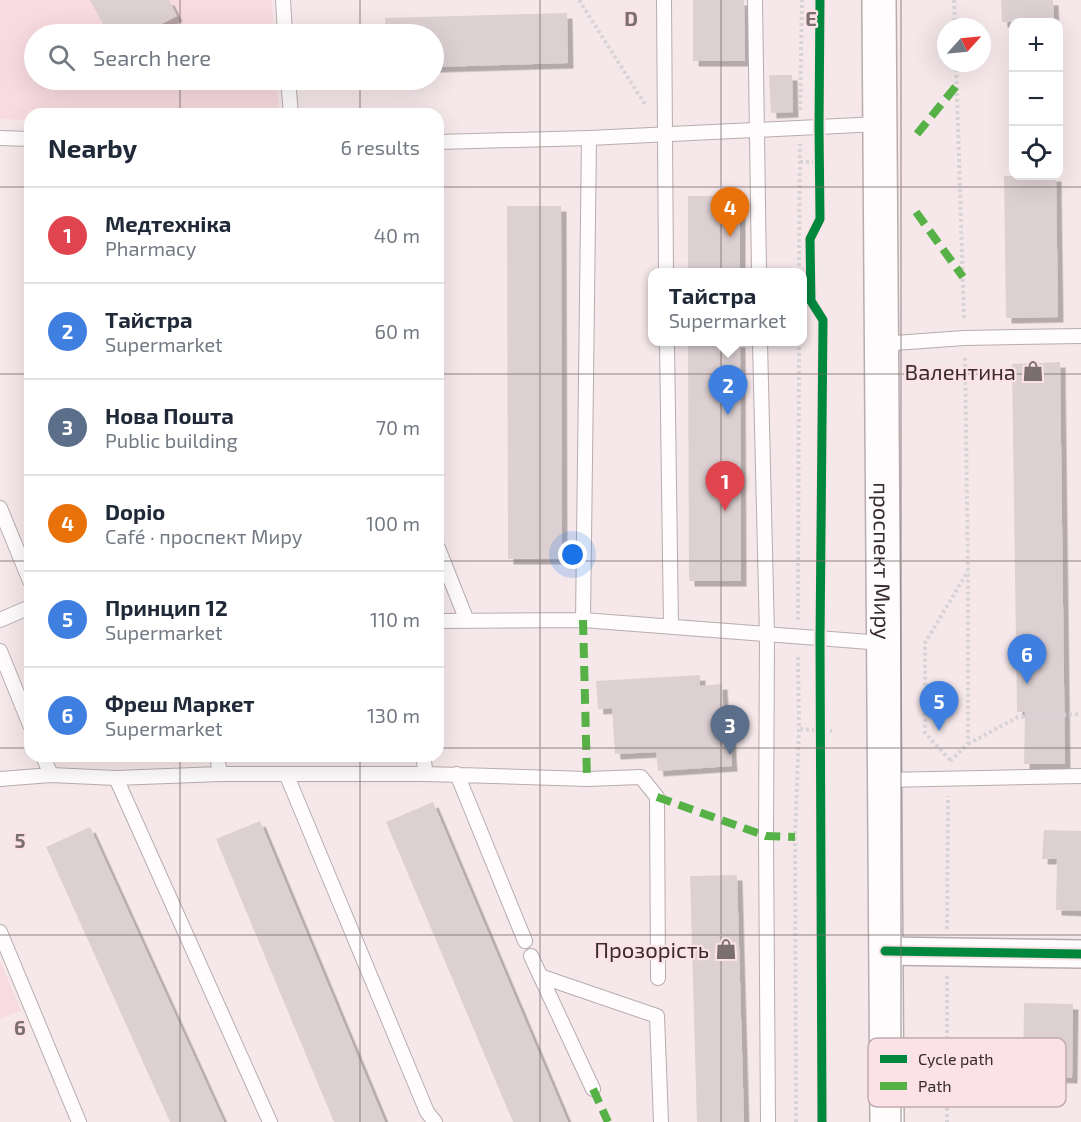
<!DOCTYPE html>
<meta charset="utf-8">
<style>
:root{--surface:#fff;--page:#f6f6f7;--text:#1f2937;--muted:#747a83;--line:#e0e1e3;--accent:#0f766e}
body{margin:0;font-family:"Exo 2",sans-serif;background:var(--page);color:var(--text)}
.controls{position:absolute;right:18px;top:18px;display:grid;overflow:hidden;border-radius:12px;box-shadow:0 6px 24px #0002}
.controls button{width:54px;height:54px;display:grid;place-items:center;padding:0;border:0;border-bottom:2px solid var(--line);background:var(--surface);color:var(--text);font:30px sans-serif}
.compass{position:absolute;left:937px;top:18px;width:54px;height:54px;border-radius:50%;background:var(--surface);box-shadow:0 6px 24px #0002;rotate:63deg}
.you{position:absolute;left:573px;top:555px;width:21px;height:21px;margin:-15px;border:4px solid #fff;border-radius:50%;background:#1a73e8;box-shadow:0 0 0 9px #1a73e833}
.badge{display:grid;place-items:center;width:39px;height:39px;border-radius:50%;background:var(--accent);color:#fff;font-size:20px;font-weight:700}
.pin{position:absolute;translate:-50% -50px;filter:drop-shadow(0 2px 3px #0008)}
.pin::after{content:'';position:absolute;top:32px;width:21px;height:18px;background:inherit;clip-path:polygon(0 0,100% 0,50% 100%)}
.popup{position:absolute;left:648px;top:268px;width:159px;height:78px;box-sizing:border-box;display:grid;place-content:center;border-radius:12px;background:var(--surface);filter:drop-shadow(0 2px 4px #0005);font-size:20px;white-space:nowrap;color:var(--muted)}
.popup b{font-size:22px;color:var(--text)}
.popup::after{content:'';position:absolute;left:50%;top:100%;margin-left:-12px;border:12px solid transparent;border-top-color:var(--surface)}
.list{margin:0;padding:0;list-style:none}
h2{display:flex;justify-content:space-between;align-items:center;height:78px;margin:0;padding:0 24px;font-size:26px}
h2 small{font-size:20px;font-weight:400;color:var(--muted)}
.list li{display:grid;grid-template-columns:39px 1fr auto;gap:18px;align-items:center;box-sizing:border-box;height:96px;padding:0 24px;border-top:2px solid var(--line)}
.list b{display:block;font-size:22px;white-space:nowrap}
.list p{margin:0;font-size:20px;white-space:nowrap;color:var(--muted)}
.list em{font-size:20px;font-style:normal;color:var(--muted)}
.icon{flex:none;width:33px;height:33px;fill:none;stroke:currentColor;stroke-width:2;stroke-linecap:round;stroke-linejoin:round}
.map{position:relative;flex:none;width:1081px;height:1122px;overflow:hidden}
.search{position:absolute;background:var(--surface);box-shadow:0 6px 24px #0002;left:24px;top:24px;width:420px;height:66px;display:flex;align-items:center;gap:15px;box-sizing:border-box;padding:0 21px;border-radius:33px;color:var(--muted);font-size:22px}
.panel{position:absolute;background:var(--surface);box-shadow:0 6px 24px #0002;left:24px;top:108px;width:420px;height:654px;border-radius:18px}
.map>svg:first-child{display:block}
.built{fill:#f8dbe0}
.building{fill:#ddd0d2;filter:url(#shadow)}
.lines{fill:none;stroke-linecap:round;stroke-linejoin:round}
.lane-casing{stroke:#b8acae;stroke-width:16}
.street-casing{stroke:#b8acae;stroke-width:30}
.primary-casing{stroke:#b8acae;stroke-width:36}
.path{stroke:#d8d4d5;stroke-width:4;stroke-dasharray:3 3;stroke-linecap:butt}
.lane{stroke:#fefcfc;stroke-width:14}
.street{stroke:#fefcfc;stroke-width:27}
.primary{stroke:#fefcfc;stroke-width:33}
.quiet{stroke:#56b246;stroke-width:8;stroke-dasharray:15 8;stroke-linecap:butt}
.cycleway-casing{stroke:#fce2e7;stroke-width:13}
.cycleway{stroke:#00873e;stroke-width:9}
.grid{fill:none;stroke:#7a6e70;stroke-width:1.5;stroke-opacity:0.55}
.labels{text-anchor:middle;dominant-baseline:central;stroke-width:4.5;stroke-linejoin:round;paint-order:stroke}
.poi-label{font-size:22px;fill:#382c2f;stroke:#fce2e7;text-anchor:end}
.street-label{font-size:22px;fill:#382c2f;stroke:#fce2e7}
.key{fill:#fce2e7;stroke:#c1abb0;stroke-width:1.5}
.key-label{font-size:16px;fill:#382c2f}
.grid-label{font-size:20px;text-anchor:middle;font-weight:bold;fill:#7a6e70;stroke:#fce2e7;stroke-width:4.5;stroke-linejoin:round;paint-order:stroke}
</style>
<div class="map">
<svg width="1081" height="1122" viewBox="0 0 1081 1122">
<defs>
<filter id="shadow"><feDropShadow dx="5.5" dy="5.5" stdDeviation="0" flood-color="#0004"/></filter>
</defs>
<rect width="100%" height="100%" fill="#f6e8ea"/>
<path class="built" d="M0,0H272L274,34H34V80H277L279,114H30V120L0,119Z
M0,960L21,1011L0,1019Z"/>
<path class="building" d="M90,0H169L177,16L142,34H108Z
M693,0H744L745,61H693Z
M1001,0H1053L1054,22H1002Z
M567,13L568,63L434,67V34H385V18Z
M769,75H792L793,112L771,113Z
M1004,176H1056L1058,317L1006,318Z
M688,196H740V273H688Z
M507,206H561L562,559H508Z
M688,342H740L741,581H689Z
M1060,362L1065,764H1024L1025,712H1017L1012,364Z
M700,675V686L722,684L724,720H729L732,766L658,771L656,752L615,754L612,708L598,709L596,681Z
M433,802L568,1122H513L386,822Z
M260,821L385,1122H334L216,839Z
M90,827L224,1122H170L46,847Z
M1044,830L1081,831V911L1056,910L1057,859H1042Z
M737,875L744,1122H697L690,876Z
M1024,1003L1073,1004L1072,1078L1023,1077Z"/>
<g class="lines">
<defs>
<path id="lane" d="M283,0L285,34
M664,0L666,272
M755,0L759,272
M288,80L291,114
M0,138L30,139
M438,142L589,138L879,124
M667,342L671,626
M760,342L767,635L766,836L768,1122
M881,344L964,338L1081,336
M0,508L30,581
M438,548L467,621
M0,620L30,607
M583,620L589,138
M438,621L583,620L883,643
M0,651L30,725
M43,756L51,775
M217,756L220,774
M426,774L587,779L641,777L657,797L658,978
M457,774L525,941
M287,776L427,1112L435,1122
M116,778L270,1122
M0,779L51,775L116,778L220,774H426L423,756
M884,780L1081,776
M0,932L79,1122
M531,956L593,1089
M540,976L657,1016L661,1122"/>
<path id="street" d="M885,951L1081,954"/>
<g id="primary">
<path id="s1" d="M879,0L887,1122"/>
</g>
</defs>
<use href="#lane" class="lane-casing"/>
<use href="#street" class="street-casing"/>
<use href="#primary" class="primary-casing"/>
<path class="path" d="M579,0L646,106
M954,0L955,27
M956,63L964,319
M800,110L802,0
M800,162H819
M799,272L800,144
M798,620L799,342
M800,729L832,731
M968,744L1018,717L1081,714
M950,760L925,733V643L968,571
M950,761L968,744V571L965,357
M947,929L948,796
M947,976V1122
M796,1122L795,837L799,729L798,654"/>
<use href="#lane" class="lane"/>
<use href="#street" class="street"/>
<use href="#primary" class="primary"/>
<path class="quiet" d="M917,134L957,85
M916,212L963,277
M583,620L587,779
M657,797L766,836L795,837
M593,1089L608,1122"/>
<defs>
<path id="cycleway" d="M820,0L819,127L820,219L810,239L811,301L823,320L820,639L822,1122
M885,951L1081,954"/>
</defs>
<use href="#cycleway" class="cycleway-casing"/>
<use href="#cycleway" class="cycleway"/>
</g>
<path class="grid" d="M180,0V34M360,0V34M540,0V1122M721,0V1122M901,0V1122M180,80V114M360,80V114M0,187H30M438,187H1081M0,374H30M438,374H1081M0,561H30M438,561H1081M0,748H30M438,748H1081M180,756V1122M360,756V1122M0,935H1081"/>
<defs>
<symbol id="shop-bare" viewBox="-9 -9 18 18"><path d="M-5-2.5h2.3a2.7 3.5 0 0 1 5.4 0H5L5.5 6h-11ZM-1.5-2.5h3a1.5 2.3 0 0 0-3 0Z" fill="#7a6e70" stroke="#fce2e7" stroke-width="2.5" paint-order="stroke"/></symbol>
</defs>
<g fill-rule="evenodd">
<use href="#shop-bare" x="1018" y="356" width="30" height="30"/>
<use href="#shop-bare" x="711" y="934" width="30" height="30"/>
</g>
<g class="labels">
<g class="poi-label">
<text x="1016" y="371">Валентина</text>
<text x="709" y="949">Прозорість</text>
</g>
<g class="street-label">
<text stroke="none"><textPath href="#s1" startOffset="561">проспект Миру</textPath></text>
</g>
</g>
<rect x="868" y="1038" width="198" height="69" rx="9" class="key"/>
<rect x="880" y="1055" width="27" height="8" fill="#00873e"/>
<rect x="880" y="1082" width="27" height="8" fill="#56b246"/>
<g class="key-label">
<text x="918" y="1065">Cycle path</text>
<text x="918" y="1092">Path</text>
</g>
<g class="grid-label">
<text x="631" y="26">D</text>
<text x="811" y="26">E</text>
<text x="20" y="848">5</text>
<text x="20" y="1035">6</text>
</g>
</svg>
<div class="controls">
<button>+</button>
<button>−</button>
<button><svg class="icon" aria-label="locate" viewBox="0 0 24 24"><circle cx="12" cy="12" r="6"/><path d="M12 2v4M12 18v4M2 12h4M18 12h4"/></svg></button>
</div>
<svg class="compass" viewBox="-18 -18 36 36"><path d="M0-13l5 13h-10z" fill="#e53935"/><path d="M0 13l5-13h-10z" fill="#747a83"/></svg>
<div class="you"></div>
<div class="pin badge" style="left:725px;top:511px;background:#e0444e">1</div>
<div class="pin badge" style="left:728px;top:415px;background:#3f7fe0">2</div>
<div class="popup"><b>Тайстра</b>Supermarket</div>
<div class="pin badge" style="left:730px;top:755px;background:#5c6f8a">3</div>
<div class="pin badge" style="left:730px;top:237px;background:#e8710a">4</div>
<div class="pin badge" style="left:939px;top:731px;background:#3f7fe0">5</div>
<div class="pin badge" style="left:1027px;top:684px;background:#3f7fe0">6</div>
<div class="search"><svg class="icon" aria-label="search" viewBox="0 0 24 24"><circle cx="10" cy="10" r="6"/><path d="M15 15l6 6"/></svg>Search here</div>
<section class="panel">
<h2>Nearby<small>6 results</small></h2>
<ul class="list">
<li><span class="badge" style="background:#e0444e">1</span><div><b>Медтехніка</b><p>Pharmacy</p></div><em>40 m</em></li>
<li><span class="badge" style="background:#3f7fe0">2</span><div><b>Тайстра</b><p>Supermarket</p></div><em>60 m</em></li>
<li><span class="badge" style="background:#5c6f8a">3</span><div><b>Нова Пошта</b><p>Public building</p></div><em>70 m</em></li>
<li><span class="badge" style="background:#e8710a">4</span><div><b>Dopio</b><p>Café · проспект Миру</p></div><em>100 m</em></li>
<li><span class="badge" style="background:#3f7fe0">5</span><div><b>Принцип 12</b><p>Supermarket</p></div><em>110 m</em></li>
<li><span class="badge" style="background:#3f7fe0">6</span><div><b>Фреш Маркет</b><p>Supermarket</p></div><em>130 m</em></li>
</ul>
</section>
</div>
